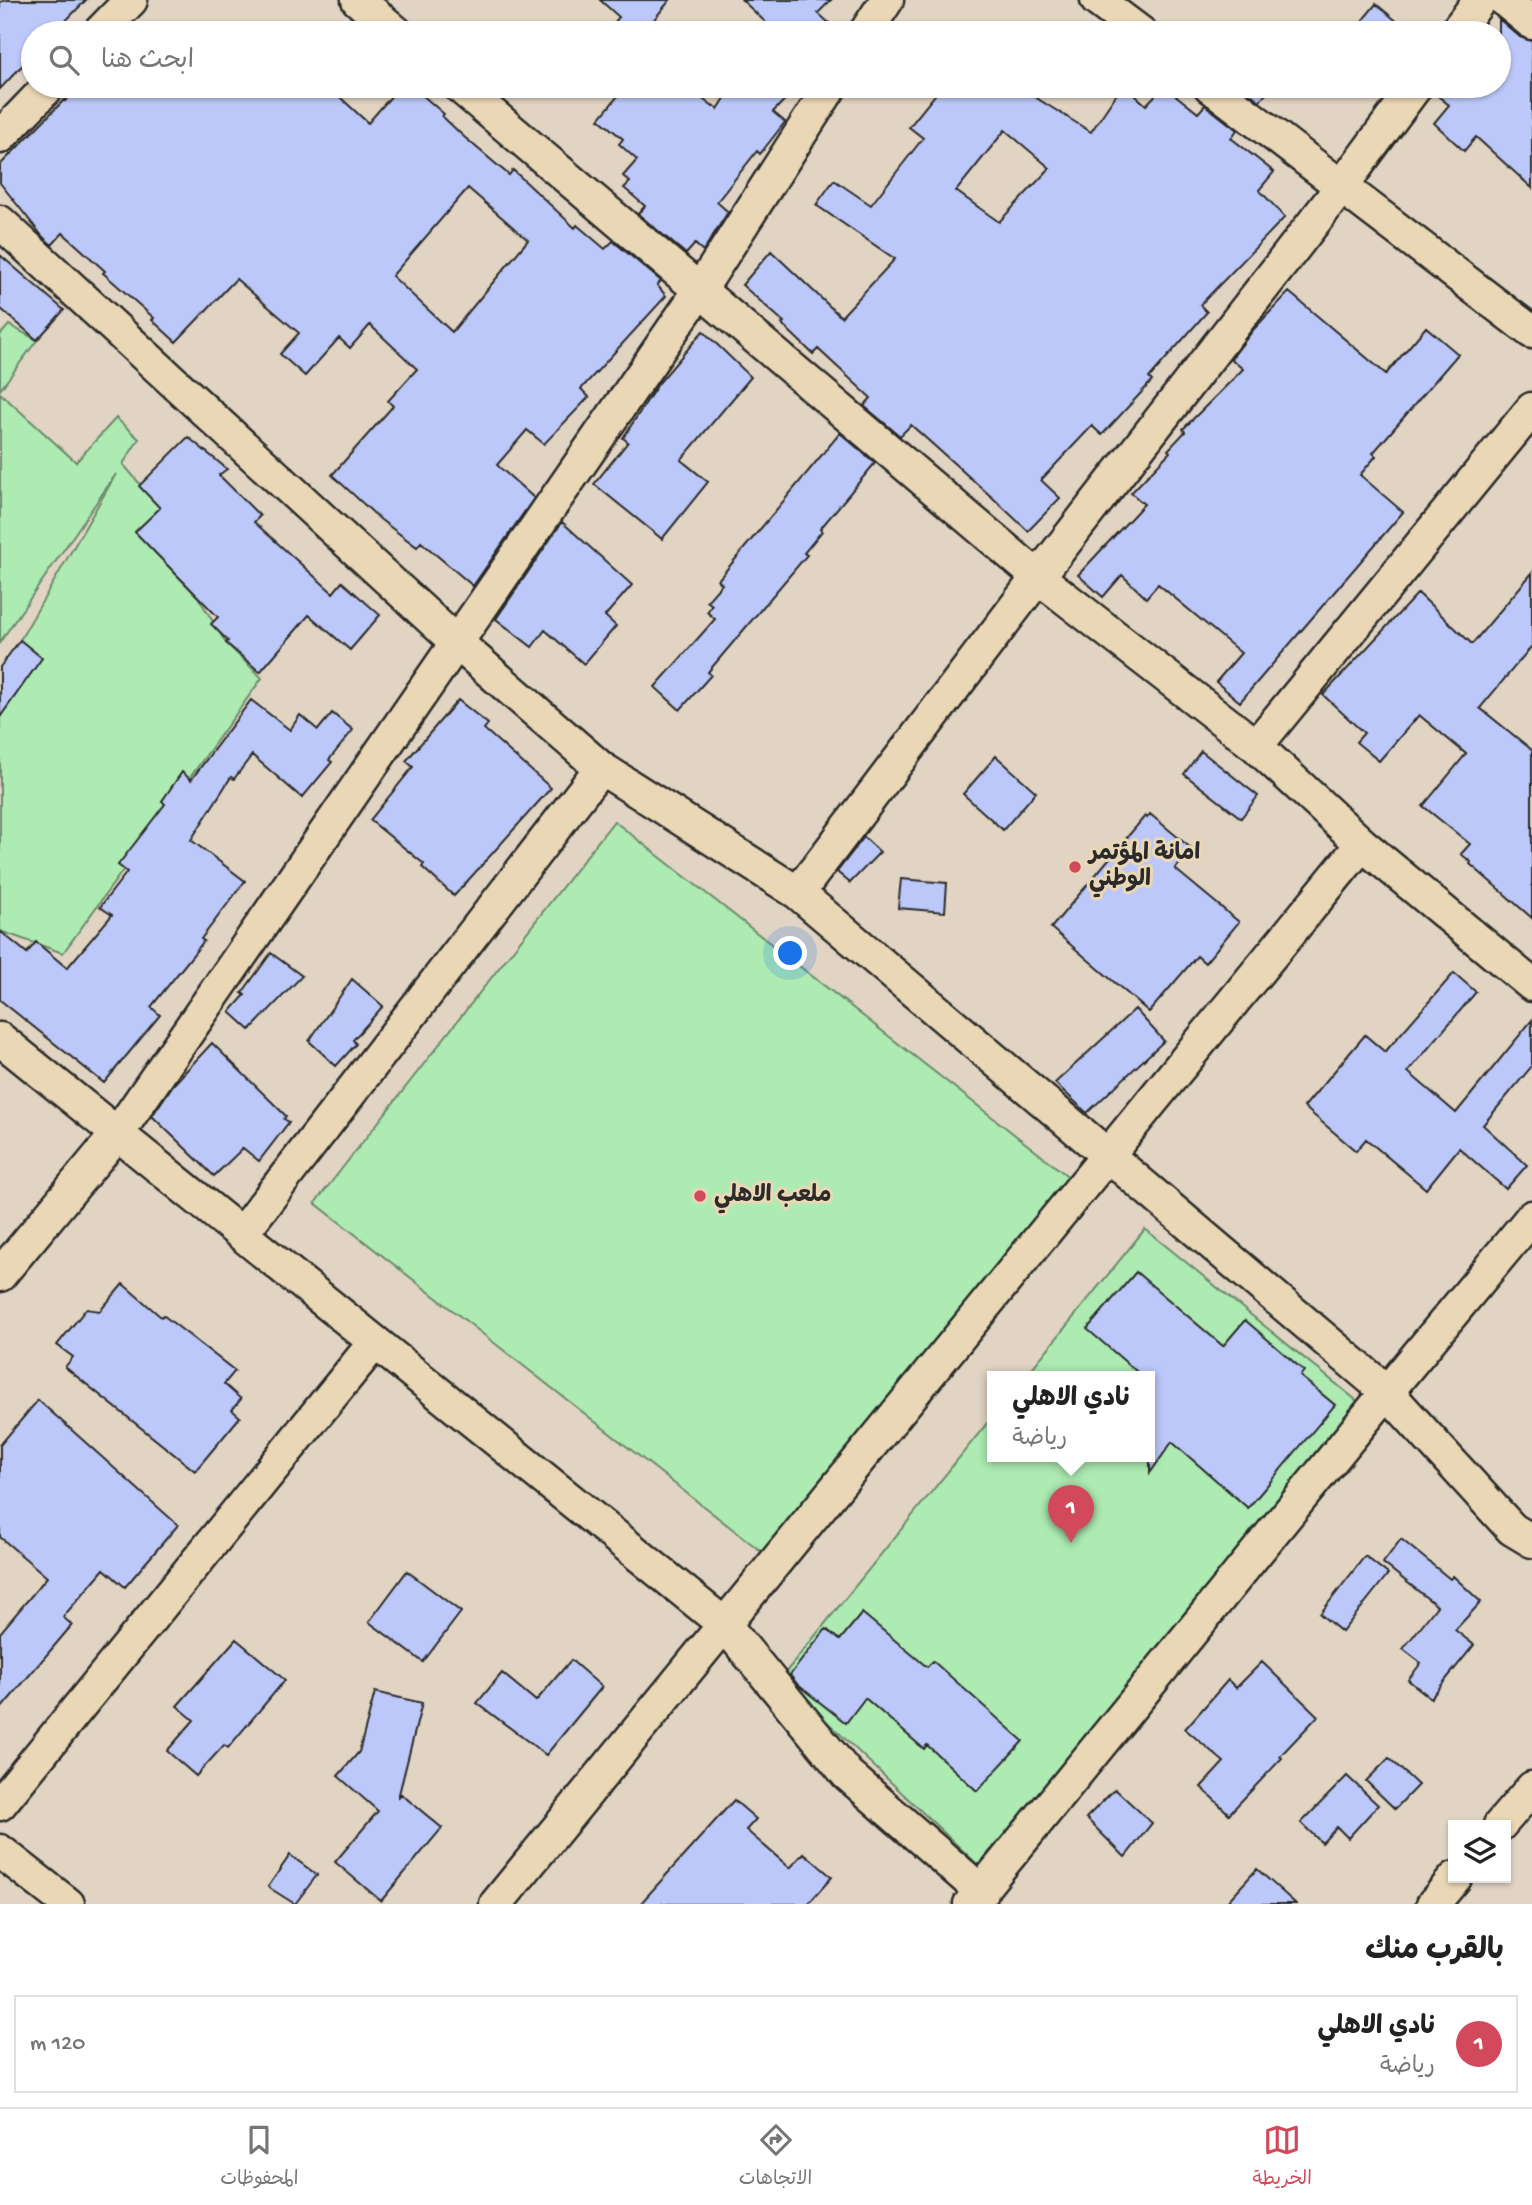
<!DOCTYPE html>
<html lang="ar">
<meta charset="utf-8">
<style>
:root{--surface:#fff;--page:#f2f2f2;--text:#222;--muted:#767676;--line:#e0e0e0;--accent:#d1495b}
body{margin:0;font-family:"Gochi Hand","Playpen Sans Arabic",sans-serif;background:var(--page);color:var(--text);direction:rtl}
.controls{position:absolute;right:21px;bottom:21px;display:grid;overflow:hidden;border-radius:0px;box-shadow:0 2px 5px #0004}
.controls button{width:63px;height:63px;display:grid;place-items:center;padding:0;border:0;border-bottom:2px solid var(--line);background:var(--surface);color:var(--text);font:35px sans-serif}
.you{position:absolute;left:791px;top:954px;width:24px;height:24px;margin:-18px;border:5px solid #fff;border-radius:50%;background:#1a73e8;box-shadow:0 0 0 10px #1a73e833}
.badge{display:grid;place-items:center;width:46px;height:46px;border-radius:50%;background:var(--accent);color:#fff;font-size:23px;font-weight:700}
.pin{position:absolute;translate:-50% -58px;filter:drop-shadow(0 2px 4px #0008)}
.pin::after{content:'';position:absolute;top:37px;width:24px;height:21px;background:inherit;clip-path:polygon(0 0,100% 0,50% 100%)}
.popup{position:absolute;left:987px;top:1371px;width:168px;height:91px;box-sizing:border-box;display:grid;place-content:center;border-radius:0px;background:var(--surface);filter:drop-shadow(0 2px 5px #0005);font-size:23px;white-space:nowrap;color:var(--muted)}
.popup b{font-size:26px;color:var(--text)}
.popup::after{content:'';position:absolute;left:50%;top:100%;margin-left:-14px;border:14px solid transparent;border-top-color:var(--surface)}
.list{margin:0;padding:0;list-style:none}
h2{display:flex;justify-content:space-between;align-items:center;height:91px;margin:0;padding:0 28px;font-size:30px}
h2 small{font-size:23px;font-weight:400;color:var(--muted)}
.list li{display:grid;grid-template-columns:46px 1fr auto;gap:21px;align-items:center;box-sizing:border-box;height:98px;margin:0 14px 14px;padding:0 14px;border:2px solid var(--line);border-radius:0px}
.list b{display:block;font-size:26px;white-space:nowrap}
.list p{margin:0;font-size:23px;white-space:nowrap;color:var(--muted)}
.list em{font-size:23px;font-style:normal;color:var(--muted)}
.icon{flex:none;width:38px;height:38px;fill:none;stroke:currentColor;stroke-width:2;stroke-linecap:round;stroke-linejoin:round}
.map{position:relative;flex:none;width:1532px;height:1904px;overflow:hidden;direction:ltr}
.search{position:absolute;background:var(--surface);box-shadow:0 2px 5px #0004;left:21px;right:21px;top:21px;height:77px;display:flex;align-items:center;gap:18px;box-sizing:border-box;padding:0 24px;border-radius:38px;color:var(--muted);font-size:26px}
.sheet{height:203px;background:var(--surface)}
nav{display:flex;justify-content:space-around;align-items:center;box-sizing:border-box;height:98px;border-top:2px solid var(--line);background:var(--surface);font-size:19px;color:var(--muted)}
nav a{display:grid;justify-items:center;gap:4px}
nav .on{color:var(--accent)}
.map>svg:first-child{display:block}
.green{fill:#adebb2;stroke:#6c8b6e;stroke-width:2}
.building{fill:#bcc8f9;stroke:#2b2b2b;stroke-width:2;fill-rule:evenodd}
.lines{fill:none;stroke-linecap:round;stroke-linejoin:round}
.minor-casing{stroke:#2b2b2b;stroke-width:37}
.minor{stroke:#ead7b5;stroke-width:32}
.poi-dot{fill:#d1495b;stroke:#ead7b5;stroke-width:2.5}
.labels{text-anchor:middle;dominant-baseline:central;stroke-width:6;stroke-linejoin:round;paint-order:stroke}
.poi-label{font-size:23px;font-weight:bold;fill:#2b2b2b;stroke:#ead7b5;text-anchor:start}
</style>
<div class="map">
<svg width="1532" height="1904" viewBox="0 0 1532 1904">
<rect width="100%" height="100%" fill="#e1d4c3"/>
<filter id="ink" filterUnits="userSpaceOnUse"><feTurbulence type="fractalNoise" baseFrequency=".0143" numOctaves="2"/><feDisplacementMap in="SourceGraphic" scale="14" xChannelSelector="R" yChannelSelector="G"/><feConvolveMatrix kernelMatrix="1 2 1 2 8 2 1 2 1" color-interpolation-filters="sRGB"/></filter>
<g filter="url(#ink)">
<path class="green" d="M9,325L37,340L0,390V335Z
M0,393L76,462L116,418L139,439L123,464L160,508L135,532L198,597L226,643L262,678L63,953L0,931V717L42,658L20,640L116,474L0,642Z
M614,821L1084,1189L785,1570L315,1203Z
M1145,1229L1367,1409L978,1865L781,1678L992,1417V1457H1150V1377H1025Z"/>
<path class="building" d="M7,0H86L54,33H33V54L0,89V2Z
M600,0H670L643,33H606L619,17Z
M742,0H831L818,13L840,33H777Z
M1376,4L1411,33H1352Z
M1499,19L1520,37L1532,41V188L1476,137L1464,151L1434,123L1449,105L1433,92L1434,86H1499Z
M81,86H328L368,123L400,86H412L444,114L442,116L463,136L509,175L513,170L575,228L577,225L605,249L613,241L661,281L657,285L666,296L581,389L589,397L544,444L527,430L497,465L534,498L473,586L421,542L417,547L381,520L332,475L393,406L388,401L417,369L370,325L350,348L339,338L305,376L280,354L299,333L236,279L176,342L152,320L154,318L103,273L105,271L63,233L52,245L43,237L0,183V165L64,100L65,101ZM468,188L528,240L452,332L392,276Z
M626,86H686L713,107L714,106L718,109L733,86H798L773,112L785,122L760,154L757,151L717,202L728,212L703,251L695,244L686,254L638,214L645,206L624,188L630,182L623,176L637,160L619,144L623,139L599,119Z
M934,86H1017L1091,132L1122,86H1125L1146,105L1164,86L1198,113L1205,105L1237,130L1231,138L1274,172L1259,190L1285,217L1200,305L1207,312L1149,378L1152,381L1102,435L1092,426L1041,480L1060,498L1028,531L995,500L911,425L900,436L864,406L871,398L818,349L813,354L782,324L784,322L742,285L771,251L841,317L895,259L816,205L834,180L871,205L923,138L909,127L939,90ZM1005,130L1050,168L999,222L956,191Z
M1240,86H1273L1260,101Z
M0,255L64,310L37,340L0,308Z
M1289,292L1386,374L1426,327L1458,354L1373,453L1376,456L1360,475L1403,512L1240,702L1216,682L1241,653L1158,584L1146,598L1122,575L1103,597L1078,575L1144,504L1131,493L1170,452L1168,450L1185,432L1183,429L1243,369L1231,359L1254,329Z
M703,331L751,377L681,460L708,482L662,539L594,484L628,442L623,438L658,384Z
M840,433L875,463L820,529L822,531L804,553L807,555L708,672L711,675L680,710L655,687L715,619L707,612L712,605L707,601L722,584L718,580Z
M188,437L227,469L219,475L260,516L254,522L333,593L342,582L380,615L350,650L309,615L260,672L226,643L228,641L211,624L218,617L135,532L160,508L139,486Z
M562,522L632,585L605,616L616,626L584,664L545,630L532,647L496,619Z
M1532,573V646L1480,708L1532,750V918L1470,864L1471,862L1461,854L1470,844L1423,806L1466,754L1419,715L1379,761L1356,742L1364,733L1323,695L1418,593L1472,644Z
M20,640L42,658L0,717V667Z
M251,700L290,730L300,715L318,730L332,713L353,730L329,760L332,762L302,798L252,755L234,779L231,777L191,840L245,881L201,939L204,941L151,1007L160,1015L104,1083L0,1000V931L27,953L36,942L67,968L112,915L100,907L127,872L118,865L165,804L162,801L182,772L191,780Z
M458,700L488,724L484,729L551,788L454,896L422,867L424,864L370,820L413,767L406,761Z
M1201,751L1258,796L1241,818L1184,774Z
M996,756L1036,792L1003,830L963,794Z
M1150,814L1192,849L1175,869L1239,922L1205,963L1197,956L1149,1012L1051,928L1145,816L1147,818Z
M864,837L880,852L850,883L837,872Z
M901,879L947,883L945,912L898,908Z
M271,953L302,976L250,1030L230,1012L245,995L242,993Z
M1454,973L1476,992L1408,1072L1456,1113L1532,1020V1066L1483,1125L1527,1165L1506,1189L1459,1148L1426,1189L1366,1139L1356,1151L1304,1107L1365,1035L1385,1052Z
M352,979L383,1006L353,1040L356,1044L336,1066L309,1041Z
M1135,1009L1164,1041L1087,1113L1055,1083Z
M212,1043L286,1116L284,1119L289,1122L259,1161L243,1148L214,1176L152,1116L173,1085Z
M1136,1272L1223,1346L1245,1320L1304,1371L1300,1376L1335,1405L1248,1508L1172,1442L1150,1473V1377H1143L1087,1329Z
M123,1284L161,1317L163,1315L235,1371L224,1384L241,1399L232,1410L240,1417L195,1471L65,1367L73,1357L57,1345L86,1309L100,1311Z
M38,1400L178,1525L125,1587L104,1569L63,1617L72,1625L0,1710V1633L47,1577L0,1537V1445Z
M1401,1539L1450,1579L1453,1576L1481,1602L1455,1630L1474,1645L1431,1698L1408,1680L1421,1663L1403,1649L1437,1606L1383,1563Z
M1365,1556L1388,1574L1342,1632L1320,1614Z
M407,1571L461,1612L423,1662L369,1622Z
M862,1613L927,1667L933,1661L1023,1741L977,1791L927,1745L924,1749L865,1698L846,1723L798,1685L790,1675L826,1629L840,1640Z
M236,1639L285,1680L228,1748L224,1745L196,1776L167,1751L194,1720L177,1706Z
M571,1660L602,1687L546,1755L477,1703L502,1673L536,1701Z
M1262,1662L1318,1716L1280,1756L1282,1758L1229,1814L1201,1787L1224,1762L1185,1729L1228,1680L1236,1688Z
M375,1692L422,1703L398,1798L401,1794L442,1828L381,1901L335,1862L378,1811L338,1776L359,1752Z
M1389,1758L1418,1785L1395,1809L1366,1781Z
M1347,1776L1378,1805L1348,1838L1337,1827L1322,1843L1301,1823Z
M1115,1789L1152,1823L1125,1857L1086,1818Z
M734,1800L756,1819L746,1830L790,1868L804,1853L832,1877L808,1904H640Z
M290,1855L317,1875L295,1904L268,1887Z
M1257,1869L1296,1904H1225Z"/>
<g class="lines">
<defs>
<path id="minor" d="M358,0L397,33
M1097,0L1141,33
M1504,0L1532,23
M99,33L131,0
M865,33L887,0
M1455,33L1480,0
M459,86L1038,577L1256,746L1362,844L1532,985
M1210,86L1532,332
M0,137L49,86
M0,222L456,642L601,768L798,893L1387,1392L1512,1529L1532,1541
M1256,746L1532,409
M798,893L1038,577L1342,186L1416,86
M0,1039L724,1624L847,1774L982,1892
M242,1233L601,768
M0,1275L118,1133L700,290L831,86
M0,1804L375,1342
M1500,1825L1532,1788
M0,1851L68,1904
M496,1904L1362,844
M970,1904L1387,1392L1532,1217
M1433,1904L1455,1878"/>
</defs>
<use href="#minor" class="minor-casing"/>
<use href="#minor" class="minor"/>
</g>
</g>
<g class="poi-dot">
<circle cx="1075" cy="867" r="7"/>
<circle cx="700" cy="1196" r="7"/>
</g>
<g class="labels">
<g class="poi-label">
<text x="1089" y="854">امانة المؤتمر<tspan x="1089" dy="26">الوطني</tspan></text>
<text x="714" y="1196">ملعب الاهلي</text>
</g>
</g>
</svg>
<div class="controls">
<button><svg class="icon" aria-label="layers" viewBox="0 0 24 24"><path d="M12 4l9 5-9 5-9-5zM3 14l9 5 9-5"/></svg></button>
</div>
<div class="you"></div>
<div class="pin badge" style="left:1071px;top:1543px">1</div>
<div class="popup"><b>نادي الاهلي</b>رياضة</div>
<div class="search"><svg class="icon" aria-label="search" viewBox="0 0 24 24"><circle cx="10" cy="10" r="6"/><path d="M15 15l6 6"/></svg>ابحث هنا</div>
</div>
<section class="sheet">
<h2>بالقرب منك<small></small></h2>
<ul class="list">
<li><span class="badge">1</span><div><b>نادي الاهلي</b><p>رياضة</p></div><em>120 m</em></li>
</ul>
</section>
<nav>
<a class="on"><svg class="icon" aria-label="map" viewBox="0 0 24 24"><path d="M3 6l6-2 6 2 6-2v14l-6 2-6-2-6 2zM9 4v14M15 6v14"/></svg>الخريطة</a>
<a><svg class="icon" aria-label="directions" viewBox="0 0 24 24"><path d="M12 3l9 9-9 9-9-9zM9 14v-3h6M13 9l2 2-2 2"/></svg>الاتجاهات</a>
<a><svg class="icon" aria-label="saved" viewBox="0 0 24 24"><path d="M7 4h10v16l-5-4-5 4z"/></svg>المحفوظات</a>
</nav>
